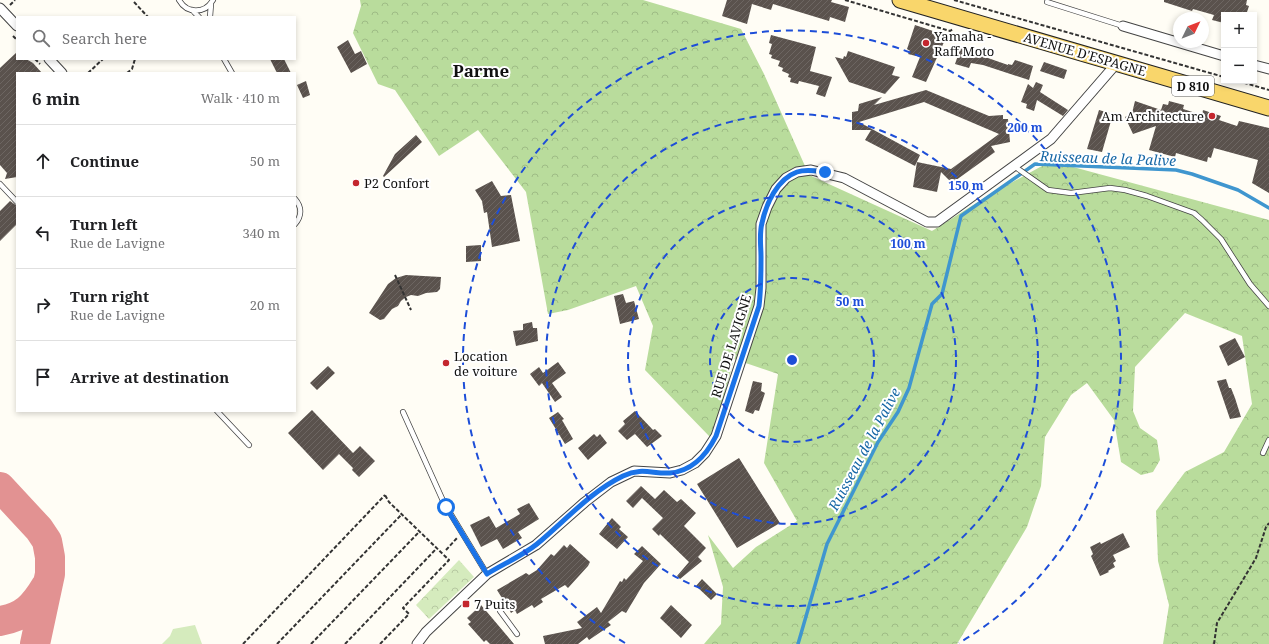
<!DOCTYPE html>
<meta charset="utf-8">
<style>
:root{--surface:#fff;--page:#f2f2f2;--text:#202124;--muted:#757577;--line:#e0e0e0}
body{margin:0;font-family:"Noto Serif",serif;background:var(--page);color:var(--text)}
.controls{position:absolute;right:12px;top:12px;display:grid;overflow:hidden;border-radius:0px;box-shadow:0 2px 6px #0003}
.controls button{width:36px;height:36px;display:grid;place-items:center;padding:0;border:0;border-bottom:1px solid var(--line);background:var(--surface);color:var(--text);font:20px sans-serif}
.compass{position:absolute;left:1173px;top:12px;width:36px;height:36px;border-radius:50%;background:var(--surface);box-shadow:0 2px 6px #0003;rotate:47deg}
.stop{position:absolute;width:12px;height:12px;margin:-9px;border:3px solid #1a73e8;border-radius:50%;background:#fff}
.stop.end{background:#1a73e8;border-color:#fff;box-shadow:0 1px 4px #0008}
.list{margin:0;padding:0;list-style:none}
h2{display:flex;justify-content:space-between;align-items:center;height:52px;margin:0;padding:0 16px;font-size:17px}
h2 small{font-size:13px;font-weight:400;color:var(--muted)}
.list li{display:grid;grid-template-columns:26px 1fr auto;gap:12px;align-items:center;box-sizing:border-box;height:72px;padding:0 16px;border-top:1px solid var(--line)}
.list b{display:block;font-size:15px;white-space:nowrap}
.list p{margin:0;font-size:13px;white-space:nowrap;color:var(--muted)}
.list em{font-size:13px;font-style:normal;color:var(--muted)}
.icon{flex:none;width:22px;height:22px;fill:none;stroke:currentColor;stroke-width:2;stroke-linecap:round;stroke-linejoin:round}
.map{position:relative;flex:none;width:1269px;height:644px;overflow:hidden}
.search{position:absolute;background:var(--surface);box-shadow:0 2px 6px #0003;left:16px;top:16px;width:280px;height:44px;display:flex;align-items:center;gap:10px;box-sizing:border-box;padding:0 14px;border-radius:0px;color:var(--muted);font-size:15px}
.panel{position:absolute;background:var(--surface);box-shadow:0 2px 6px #0003;left:16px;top:72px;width:280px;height:340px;border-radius:0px}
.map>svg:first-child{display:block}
.grass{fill:#d5ebbd}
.forest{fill:url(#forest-crowns)}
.park{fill:url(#park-crowns)}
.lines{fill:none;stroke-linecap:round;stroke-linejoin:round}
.stream{stroke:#3f96cf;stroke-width:3.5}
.taxiway{stroke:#e29292;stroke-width:30}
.building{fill:url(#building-hatch)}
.lane-casing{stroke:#444;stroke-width:6}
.street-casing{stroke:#444;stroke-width:11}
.primary-casing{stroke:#222;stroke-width:17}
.path{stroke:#333;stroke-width:2;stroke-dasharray:4 2;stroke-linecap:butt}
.lane{stroke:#fff;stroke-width:4.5}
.street{stroke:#fff;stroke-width:9}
.primary{stroke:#f9d66b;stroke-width:15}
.route{stroke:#1a73e8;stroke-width:5}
.ring{fill:none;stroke:#1d4ed8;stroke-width:2;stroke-dasharray:7 5}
.poi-dot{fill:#c4262e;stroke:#fff;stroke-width:1.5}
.labels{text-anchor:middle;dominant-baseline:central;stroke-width:4;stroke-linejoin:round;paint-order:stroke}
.shield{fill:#fff;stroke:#585858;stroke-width:1}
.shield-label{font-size:12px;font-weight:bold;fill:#111}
.poi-label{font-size:13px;fill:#111;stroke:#fff;text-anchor:start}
.street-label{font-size:13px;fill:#111;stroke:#fff}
.water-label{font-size:14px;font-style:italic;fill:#1768a6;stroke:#fff}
.district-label{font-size:17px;font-weight:bold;fill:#111;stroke:#fff}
.centre{fill:#1d4ed8;stroke:#fff;stroke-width:2}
.ring-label{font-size:12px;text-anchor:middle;font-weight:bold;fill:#1d4ed8;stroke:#fff;stroke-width:4;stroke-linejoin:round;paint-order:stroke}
</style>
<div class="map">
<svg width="1269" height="644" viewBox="0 0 1269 644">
<defs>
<pattern id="forest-crowns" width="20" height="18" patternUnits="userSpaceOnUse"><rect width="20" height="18" fill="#b9dc9c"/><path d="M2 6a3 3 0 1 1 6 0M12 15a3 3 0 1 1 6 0" fill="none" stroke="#9ebc85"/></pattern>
<pattern id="park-crowns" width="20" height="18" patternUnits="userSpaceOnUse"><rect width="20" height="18" fill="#d5ebbd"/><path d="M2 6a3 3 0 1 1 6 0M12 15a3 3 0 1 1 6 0" fill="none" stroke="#b6c8a1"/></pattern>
<pattern id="building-hatch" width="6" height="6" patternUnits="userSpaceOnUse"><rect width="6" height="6" fill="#5a524d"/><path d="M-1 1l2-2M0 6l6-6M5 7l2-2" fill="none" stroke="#6d6662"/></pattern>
</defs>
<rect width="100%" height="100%" fill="#fffdf5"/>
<path class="grass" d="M195,625L202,644H162L170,636L173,629Z"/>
<path class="forest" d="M360,0H643L741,29L764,74L809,175L932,231L989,195L1051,161L1269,220V644H1163L1169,605L1158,561L1156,511L1185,472L1224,452L1252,404L1242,336L1185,313L1135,367L1133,411L1140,428L1157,440L1160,460L1153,472L1141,475L1121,462L1114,420L1087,383L1071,395L1045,437L1041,486L1027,527L957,644H704L721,624L723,587L708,535L733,568L756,547L797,521L764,463L778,374L734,359L721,409L710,437L645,370L653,326L636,286L568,310L548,314L526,192L478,130L439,156L395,90L378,84L353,33L361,6Z"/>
<path class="park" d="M459,560L474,577L429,619L416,605Z"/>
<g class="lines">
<path class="stream" d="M798,644L827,544L878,442L898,412L909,388L932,304L942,294L961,216L1035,164L1176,170L1192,174L1238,190L1269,208"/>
<path class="taxiway" d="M0,487L39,529L47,541L50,557V574L35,644
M0,621C24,617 34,606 46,586"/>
</g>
<path class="building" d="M727,0H832L831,2L849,7L845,22L830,17L829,21L773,4L771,10L752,4L747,24L722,16Z
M1164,0H1247L1246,5L1249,6L1246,15H1224V23L1212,20L1214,15L1193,9L1192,11L1164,2Z
M915,25L942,34L940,40L944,42L926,82L912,77L920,57L908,54L910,51L907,49Z
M771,35L816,47L810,71L832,77L825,97L816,94L819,86L799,81L798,84L790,82L791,78L788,77L789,74L782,71L783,68L778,66L780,61L771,58L772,55L769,54L772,44L769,43Z
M348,40L355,54L361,51L367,64L351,73L337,47Z
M961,47L986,53L985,57L1008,65V64L1012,65L1015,60L1033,66L1029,80L983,65L971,63L969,68L955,64Z
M848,51L895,67L892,75L900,77L885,94L849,82L835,57L843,59L844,56L846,57Z
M17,52V59H26L33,63L42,73H17V177L5,179L7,173L0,165V68Z
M270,59H284L291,73H277Z
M1044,62L1067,70L1064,79L1040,71Z
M306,81L310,95L303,98L297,85Z
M1036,82L1043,85L1040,92L1068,110L1063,116L1037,100L1034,111L1026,108L1027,104L1021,102L1028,84L1033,88Z
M926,90L989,116L1003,115V119H1008L1010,142L991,146L995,152L952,183L941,172L937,192L913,187L917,162L951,169L999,134L924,102L859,122L920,155L915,166L865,140L871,130H852V112L858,111L859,104L882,97L874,105Z
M1135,101L1161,110L1163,104L1168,105L1169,101L1184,105L1183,109L1202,115L1203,110L1221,116L1219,120L1237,126L1239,121L1269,128V193L1252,183L1258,160L1214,148L1211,158L1208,157L1207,162L1176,153L1175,157L1149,150L1156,126L1133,134L1125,117L1132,113Z
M1099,110L1113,114L1102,152L1087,149Z
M416,135L422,142L384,177L383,176L395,154Z
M492,181L501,196L511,195L520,241L492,247L487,212L484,213L482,201L475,190Z
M10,201L17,206V224L0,241V211Z
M481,245V261L466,262V246Z
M406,275L441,277L440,289L437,292L426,293L418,296L411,295L406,297L401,301L398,306L392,309L384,319L380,320L369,313L388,284L396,278Z
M623,294L626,303L634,301L639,319L620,324L614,296Z
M532,322L533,328H537L538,341L516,346L513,331L523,330V324Z
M1235,338L1245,357L1228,366L1219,346Z
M558,362L566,373L552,383L562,397L555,402L542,383L539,386L530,374L539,367L543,373Z
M328,366L335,373L317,390L310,383Z
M1226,379L1229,388H1231L1235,398L1241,417L1230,419L1217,381Z
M753,381L762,383L761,391L765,393L759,411L755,410L753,414L745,411Z
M312,410L353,453L360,446L375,461L359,477L352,470L353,468L339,454L323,470L288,433Z
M635,411L653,430L655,429L662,436L647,447L635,434L627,440L618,431L625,424L623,421Z
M558,412L564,419L562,420L573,439L565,444L549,418Z
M594,434L597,437L600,434L607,443L588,460L578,448Z
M739,458L780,523L737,548L697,484Z
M641,486L655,499L664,490L677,502L681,499L696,513L684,526L706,548L698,557L702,561L680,579L677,576L689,562L660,534L659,536L652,529L663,518L642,498L633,508L626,501Z
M529,503L539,519L518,532L522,538L503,549L497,539L481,547L470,525L489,516L496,528L520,514L517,509Z
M612,518L621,527L619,529L628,537L617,549L599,534Z
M1123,533L1130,547L1113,555L1116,561L1113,563L1115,567L1108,571L1109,572L1100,576L1091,556L1093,554L1090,547L1100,542L1101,544Z
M570,544L590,562L588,566L568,588L565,585L541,599L543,602L534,608L532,605L517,614L515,610L511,613L506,604L507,602V599L505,598H502L497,590L526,573L529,575L537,570L551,554L554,556L564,545L567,548Z
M642,546L661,564L644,583L626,613L622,611L608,622L611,625L589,640L587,637L578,644H545L543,636L582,628L577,622L597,607L601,613L620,581L622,582L624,578L626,580L643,561L634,554Z
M702,579L717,594L711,600L696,586Z
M481,605L487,612L514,644H490L486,640L484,642L468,624L471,622L467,618Z
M671,605L692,625L681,638L660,618Z"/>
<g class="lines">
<defs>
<path id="lane" d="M179,0C187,14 205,14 213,0
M1047,2L1123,26
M192,10L199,17
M210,17L211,4
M224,59L232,73
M1014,166L1048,190L1071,193L1110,188L1125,190L1147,196L1194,213L1202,220L1221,239L1250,284L1269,306
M0,184L17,202
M295,199C302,207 302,216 295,224
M217,411L249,445
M403,412L444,503L487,574
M1263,453L1269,440
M504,601L501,603L500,611L517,634"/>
<path id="street" d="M0,8L17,26
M1123,26L1224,56
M49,59L62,73
M1254,65L1269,69
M417,644L426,632L487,574L536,545L585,502L611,482L634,471L670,473L682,470L695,463L705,453L716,436L759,306L761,288V224L767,207L776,189L786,178L797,172L811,170L844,178L927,222H937L1051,139L1116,64"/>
<path id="primary" d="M900,0L1269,108"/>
</defs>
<use href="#lane" class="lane-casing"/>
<use href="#street" class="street-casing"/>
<use href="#primary" class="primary-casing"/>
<path class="path" d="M845,0L950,31L953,29
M954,0L1224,77
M134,2L148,17
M10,5L15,0
M13,36L17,40
M35,59L40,64
M188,59H189
M88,73L103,59
M127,73L132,69L135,59
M1238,81L1269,90
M395,275L411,310
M446,550L457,538
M243,644L385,495
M277,644L402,514
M311,644L420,531
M345,644L437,548
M380,644L409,614L403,608L449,560L389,502L385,495
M1214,644L1217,623L1256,558L1266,527L1269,523"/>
<use href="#lane" class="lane"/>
<use href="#street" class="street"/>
<use href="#primary" class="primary"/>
</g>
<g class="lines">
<path class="route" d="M446,507L487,574C503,564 522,556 537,544C565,521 590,492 623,476C642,467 652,474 670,473C692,471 707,454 716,436L759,306C761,290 761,274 761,257C761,246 759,234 762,223C766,204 777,179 797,172C806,169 816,171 825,172"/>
</g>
<g class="ring">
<circle cx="792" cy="360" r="82"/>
<circle cx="792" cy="360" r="164"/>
<circle cx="792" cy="360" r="246"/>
<path d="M625 643A329 329 0 1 1 959 643"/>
</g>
<g class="poi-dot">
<circle cx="926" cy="43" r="4"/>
<circle cx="1212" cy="116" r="4"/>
<circle cx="356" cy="183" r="4"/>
<circle cx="446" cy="363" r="4"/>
<rect x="462" y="600" width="8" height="8" rx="2"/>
</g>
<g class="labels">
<rect class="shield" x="1172" y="76" width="42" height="20" rx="3"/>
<g class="shield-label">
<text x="1193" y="86">D 810</text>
</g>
<g class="poi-label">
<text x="934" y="36">Yamaha -<tspan x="934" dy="15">Raff Moto</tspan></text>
<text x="1204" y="116" text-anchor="end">Am Architecture</text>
<text x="364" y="183">P2 Confort</text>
<text x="454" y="356">Location<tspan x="454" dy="15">de voiture</tspan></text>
<text x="474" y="604">7 Puits</text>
</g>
<g class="street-label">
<text transform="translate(1085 54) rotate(16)">AVENUE D'ESPAGNE</text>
<text transform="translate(731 346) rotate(-73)">RUE DE LAVIGNE</text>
</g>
<g class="water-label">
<text transform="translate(1108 158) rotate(2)">Ruisseau de la Palive</text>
<text transform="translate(864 449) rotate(-62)">Ruisseau de la Palive</text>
</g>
<g class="district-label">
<text x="481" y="70">Parme</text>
</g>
</g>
<circle cx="792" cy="360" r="6" class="centre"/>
<g class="ring-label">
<text x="1025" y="132">200 m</text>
<text x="966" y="190">150 m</text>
<text x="908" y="248">100 m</text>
<text x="850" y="306">50 m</text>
</g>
</svg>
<div class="controls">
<button>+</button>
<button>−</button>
</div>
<svg class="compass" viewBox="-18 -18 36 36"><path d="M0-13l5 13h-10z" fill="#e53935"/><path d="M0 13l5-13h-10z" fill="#757577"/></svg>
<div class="stop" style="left:446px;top:507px"></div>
<div class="stop end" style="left:825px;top:172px"></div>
<div class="search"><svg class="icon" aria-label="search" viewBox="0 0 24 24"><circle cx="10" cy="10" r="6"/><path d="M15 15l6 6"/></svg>Search here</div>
<section class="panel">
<h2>6 min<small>Walk · 410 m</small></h2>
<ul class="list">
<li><svg class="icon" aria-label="ahead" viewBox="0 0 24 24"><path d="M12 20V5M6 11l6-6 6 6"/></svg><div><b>Continue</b></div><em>50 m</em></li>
<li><svg class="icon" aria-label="left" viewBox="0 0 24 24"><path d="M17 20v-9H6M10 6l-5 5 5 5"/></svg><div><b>Turn left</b><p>Rue de Lavigne</p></div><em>340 m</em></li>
<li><svg class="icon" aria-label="right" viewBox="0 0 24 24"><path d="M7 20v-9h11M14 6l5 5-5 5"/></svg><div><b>Turn right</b><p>Rue de Lavigne</p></div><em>20 m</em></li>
<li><svg class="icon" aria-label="arrive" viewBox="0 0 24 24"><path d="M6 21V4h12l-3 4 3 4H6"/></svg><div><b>Arrive at destination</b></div></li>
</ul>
</section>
</div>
